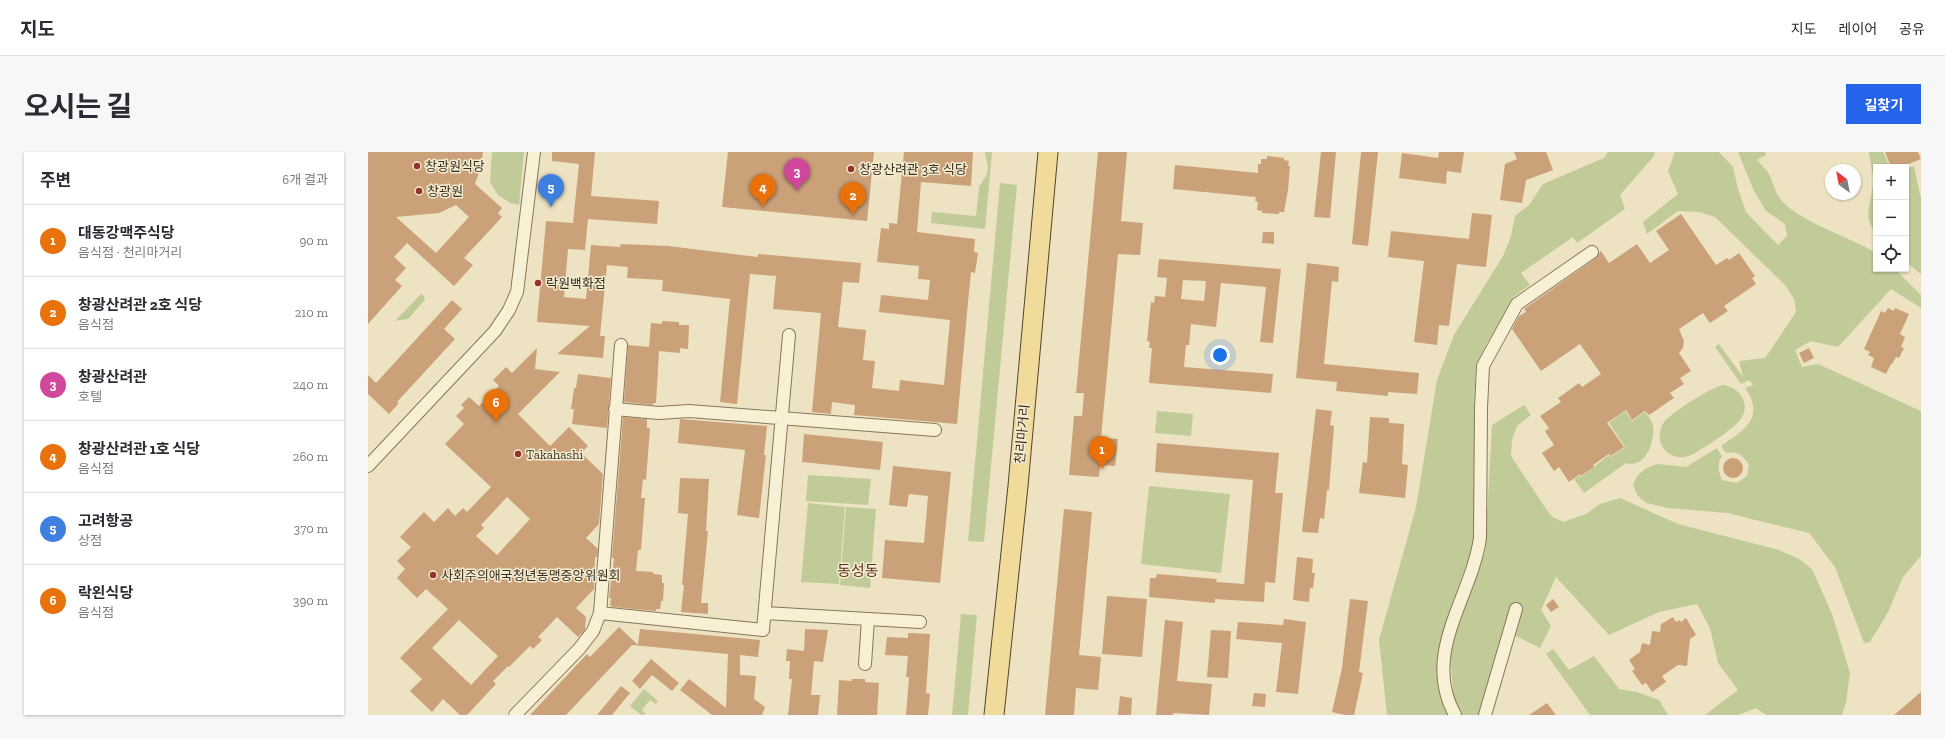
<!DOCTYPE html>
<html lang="ko">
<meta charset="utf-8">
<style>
:root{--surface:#fff;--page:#f7f7f7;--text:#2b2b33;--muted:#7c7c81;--line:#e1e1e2;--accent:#2563eb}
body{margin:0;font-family:"Zilla Slab","Noto Sans KR",serif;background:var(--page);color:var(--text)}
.controls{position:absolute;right:12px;top:12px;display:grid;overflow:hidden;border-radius:0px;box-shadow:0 1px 3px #0004}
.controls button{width:36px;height:36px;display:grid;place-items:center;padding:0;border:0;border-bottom:1px solid var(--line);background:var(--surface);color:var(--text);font:20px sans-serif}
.compass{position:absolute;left:1457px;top:12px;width:36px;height:36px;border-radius:50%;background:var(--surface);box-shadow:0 1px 3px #0004;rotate:328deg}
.you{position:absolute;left:852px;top:203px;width:14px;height:14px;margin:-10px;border:3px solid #fff;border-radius:50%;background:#1a73e8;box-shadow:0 0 0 6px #1a73e833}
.badge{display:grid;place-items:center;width:26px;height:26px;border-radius:50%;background:var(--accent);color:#fff;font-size:13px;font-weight:700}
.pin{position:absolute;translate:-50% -33px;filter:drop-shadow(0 1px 2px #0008)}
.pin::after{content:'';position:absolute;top:21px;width:14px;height:12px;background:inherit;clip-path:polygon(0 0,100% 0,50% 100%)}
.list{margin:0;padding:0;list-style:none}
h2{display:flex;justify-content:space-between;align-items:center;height:52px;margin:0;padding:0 16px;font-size:17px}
h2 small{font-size:13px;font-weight:400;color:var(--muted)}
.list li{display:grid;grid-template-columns:26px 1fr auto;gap:12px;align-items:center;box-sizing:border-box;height:72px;padding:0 16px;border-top:1px solid var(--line)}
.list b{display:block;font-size:15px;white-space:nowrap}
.list p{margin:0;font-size:13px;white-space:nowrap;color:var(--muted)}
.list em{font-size:13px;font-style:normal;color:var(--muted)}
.icon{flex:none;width:22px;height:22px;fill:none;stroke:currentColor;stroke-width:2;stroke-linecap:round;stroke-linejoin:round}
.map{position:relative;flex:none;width:1553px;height:563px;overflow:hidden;border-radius:0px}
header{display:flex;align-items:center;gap:24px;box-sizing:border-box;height:56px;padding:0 20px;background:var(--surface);border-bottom:1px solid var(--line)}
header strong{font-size:19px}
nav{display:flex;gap:22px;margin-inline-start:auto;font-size:14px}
.intro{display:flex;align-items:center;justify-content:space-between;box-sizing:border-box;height:96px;padding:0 24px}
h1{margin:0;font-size:28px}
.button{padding:10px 18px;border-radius:0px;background:var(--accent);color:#fff;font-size:14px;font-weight:700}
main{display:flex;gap:24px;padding:0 24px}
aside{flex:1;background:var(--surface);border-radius:0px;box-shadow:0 1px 3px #0004}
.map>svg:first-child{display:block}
.green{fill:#c1cb97}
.building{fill:#caa179;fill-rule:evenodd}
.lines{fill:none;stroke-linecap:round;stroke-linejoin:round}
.street-casing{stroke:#86755a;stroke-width:14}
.primary-casing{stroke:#54432e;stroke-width:21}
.street{stroke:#f8f0d5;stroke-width:12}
.primary{stroke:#f0db9b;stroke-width:19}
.poi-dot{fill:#94322b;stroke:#f5edd2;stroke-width:1.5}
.labels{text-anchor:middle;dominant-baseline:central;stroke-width:3;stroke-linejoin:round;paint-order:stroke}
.poi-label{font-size:13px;fill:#372c1e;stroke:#f5edd2;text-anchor:start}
.street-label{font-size:13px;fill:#372c1e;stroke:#f5edd2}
.quarter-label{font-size:15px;fill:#62311e;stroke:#f5edd2}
</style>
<header>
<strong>지도</strong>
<nav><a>지도</a><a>레이어</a><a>공유</a></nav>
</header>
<div class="intro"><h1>오시는 길</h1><a class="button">길찾기</a></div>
<main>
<aside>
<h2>주변<small>6개 결과</small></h2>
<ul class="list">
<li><span class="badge" style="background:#e8710a">1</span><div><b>대동강맥주식당</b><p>음식점 · 천리마거리</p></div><em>90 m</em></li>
<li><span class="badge" style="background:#e8710a">2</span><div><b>창광산려관 2호 식당</b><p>음식점</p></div><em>210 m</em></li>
<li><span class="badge" style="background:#d1479c">3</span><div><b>창광산려관</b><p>호텔</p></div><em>240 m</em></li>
<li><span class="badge" style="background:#e8710a">4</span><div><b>창광산려관 1호 식당</b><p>음식점</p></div><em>260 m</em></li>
<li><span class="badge" style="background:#3f7fe0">5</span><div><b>고려항공</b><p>상점</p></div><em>370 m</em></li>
<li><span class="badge" style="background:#e8710a">6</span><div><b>락왼식당</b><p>음식점</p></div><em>390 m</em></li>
</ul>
</aside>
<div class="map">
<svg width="1553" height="563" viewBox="0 0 1553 563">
<rect width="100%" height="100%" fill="#ede3c2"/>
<path class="green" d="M124,0H156L151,53L142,51L130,43L122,30Z
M617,0H624L617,77L563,71L564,60L608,64L611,35L619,22L620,16Z
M1240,0H1287L1286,4L1252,43L1257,57L1209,91L1205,85L1153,121L1162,133L1145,145L1108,212L1106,254V387L1103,401C1085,452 1053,510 1083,563H1019L1011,488L1048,355L1069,228L1086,183L1135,104L1143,84L1147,64L1161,53L1175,32L1236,6Z
M1307,0H1351L1365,15L1370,37L1378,60L1410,93L1419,84L1417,72L1398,59L1386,39L1370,0H1397L1398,3L1389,8C1392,12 1396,15 1399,19C1406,29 1405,39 1414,49C1436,72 1480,84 1508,101V117H1527L1553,143V156L1523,137L1470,195L1443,189L1427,198L1434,215L1450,212L1553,259V404L1535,425L1520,460L1502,490L1496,491L1467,415L1441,381L1359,361L1300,356L1278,351L1269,343L1265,332L1269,324L1277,317L1289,312L1318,315L1349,296L1354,304C1349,312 1350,319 1354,328L1369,331L1379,324L1381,313C1375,303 1370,299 1358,301L1353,294C1376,278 1398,266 1377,236L1385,233L1381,228L1373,232L1347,195L1351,192L1375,225L1371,209L1397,206L1428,160L1426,147L1418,134L1347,65L1331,60L1310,59L1279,82L1275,70L1310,42L1300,19Z
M1501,0H1515L1522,15H1508V81C1492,63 1506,47 1505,28C1505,19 1502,9 1501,0Z
M1546,14L1553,47V122L1538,110V17Z
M632,31L649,33L616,390L600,389Z
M53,142L56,144L57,148L40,167L27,169Z
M1355,233C1372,235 1384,253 1372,268C1367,276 1326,304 1317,305C1310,306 1302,304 1297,298C1290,291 1290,279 1296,270C1303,261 1343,235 1355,233Z
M1156,253L1163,263L1149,274L1144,288L1143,304L1183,364L1195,370L1218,362L1232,352L1252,346L1310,372L1411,398L1431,407L1444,417L1464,462L1482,521L1478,550L1474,563H1398L1388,556L1370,563H1337L1370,538L1350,511L1342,476L1329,452L1291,460L1241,483L1188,425L1173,458L1183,474L1172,496L1144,482L1153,452H1144L1111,563H1093L1086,548L1082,505L1089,479L1117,400L1124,273Z
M789,259L825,262L823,284L787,281Z
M1257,259L1264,269L1277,260C1280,264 1284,269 1285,273C1287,289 1278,317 1258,311L1216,341L1206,327L1212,323L1213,325L1241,303L1243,305L1257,295L1241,271Z
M440,323L503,327L500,353L438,349Z
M781,334L862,342L853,421L773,412Z
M440,351L477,355L471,432L433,430Z
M478,355L508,357L502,436L472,433Z
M593,462L609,463L600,563H584Z
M1185,497L1201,518L1226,504L1251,537L1269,540L1291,548L1300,563H1222L1178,502Z
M276,537L290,549L288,552L282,548L274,558L278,562L273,563L262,554Z"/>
<path class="building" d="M0,0H115L113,15L107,32L134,56L130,61L134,65L96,106L105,113L86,134L39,91L26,105L38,116L27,128L34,134L0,172ZM88,53L101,65L68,101L28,65L71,61Z
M184,0H227L223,44L291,49L289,72L220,67L217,98L200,97L196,145L218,147L223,93L252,95L253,92L300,94L390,105V102L493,111L491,131L475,130L470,175L498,178L495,208L507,209L504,236L531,239L532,228L576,233L582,168L511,160L513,143L560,148L562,128L550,127L551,114L509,110L513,76L521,77V71L529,72L536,0H605L603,34L553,30L549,80L607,87L606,100L610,101L607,121L603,120L600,150L589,272L486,263L487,253L464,250L463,262L444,260L453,161L405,157L408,124L382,122L369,252L352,250L362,147L294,139L295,128L259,126L260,115L239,113L232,184H237L235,206L189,202L222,174L169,170L178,69L205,71L211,12L184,9Z
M360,0H506L499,69L354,55Z
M730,0H759L753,69L775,71L772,103L750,102L733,286L750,287L747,314L732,313L731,325L701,323L706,264H714L716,241H708Z
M953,0H968L962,66L946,65Z
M993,0H1010L1000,94L984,92Z
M1071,0H1096L1093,21L1079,19L1078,32L1031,26L1034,1L1070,6Z
M1146,0H1178L1185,18L1158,28L1154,51L1132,48L1137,12L1149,7Z
M1517,0H1550L1553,7L1533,15H1523Z
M899,4L916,6V8L921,9L920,14H922L920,38L916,60H911V62L894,61V59L889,58L890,50L887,49L888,45L805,37L807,13L890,21V12H893V7H899Z
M1104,61L1124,63L1118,115L1089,112L1081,174L1071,173L1069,193L1046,190L1056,109L1020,105L1023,79L1101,87Z
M1313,62L1348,113L1359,106L1361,108L1371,101L1387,124L1384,126L1388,132L1356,154L1360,159L1342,171L1335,161L1311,177L1316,189L1315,196L1311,201L1323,219L1312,226L1316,232L1302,241L1306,246L1281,263L1277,259L1264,268L1258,258L1239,271L1256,295L1243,304L1241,302L1225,313L1226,315L1213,324L1212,322L1201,330L1191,315L1186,319L1174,301L1186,293L1177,279L1181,276L1172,264L1193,250L1190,246L1211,231L1214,235L1233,222L1212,192L1173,219L1144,177L1151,164L1158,160L1156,157L1228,106L1233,99L1241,111L1269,92L1282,111L1301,98L1288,79Z
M895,80H906V92L894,91Z
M791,107L913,117L905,191L892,190L898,135L853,131L848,175L823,172L821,193H818L816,215L905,222L903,241L781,231L784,196H781L782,190L779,189L783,150L786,151L787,144L797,145L799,126L789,125ZM815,128L838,129L836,149L813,147Z
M939,111L971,115L970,130L964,129L956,212L1051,221L1049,242L1020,240V244L968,239L969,230L928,226Z
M84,148L94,157L76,177L87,187L29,250L31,251L21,262L0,242V223L8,231Z
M1520,156L1526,159L1527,156L1541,162L1532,182L1537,185L1533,195L1536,196L1531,206L1528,205L1524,212H1523L1518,222L1503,215L1506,206L1500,203L1502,200L1496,197L1513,159L1517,161Z
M294,169L311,170V173H321L320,197L312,196V201L291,199L288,251H285V253L256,250L260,193L281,195L283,171L294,172Z
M169,196L167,217L192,220L150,262L182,294L201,275L220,294L213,301L235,322L231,372L218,386L230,397L229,405H227L226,437L208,456L218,465L217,478L210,485L189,465L170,485L174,488L165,497L162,494L141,515L140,514L125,529L128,532L99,563H92L75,547L64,560L42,539L54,527L32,506L80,457L58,437L49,446L29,426L37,417L29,409L43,395L32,385L56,360L66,370L80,356L87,364L95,356L99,360L123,335L77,292L96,272L88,264L96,256L93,253L101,245L111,254L131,234L125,228L138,215L144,221ZM139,345L162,367L129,403L108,384L116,376L113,373ZM91,468L130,504L103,533L64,496Z
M1441,196L1446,206L1436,211L1431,201Z
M210,222L243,226L239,276L204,272L206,257H203L206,236H208Z
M948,257L964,259L962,273L966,274L961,338H959L956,367L952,366L950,381L934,380Z
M255,265L279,267V276H282L278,328L275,327L273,346H277L273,398H270L268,419L285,420V422L294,423V431H296L295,449H293L292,457H288V459L245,455L242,453L243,446H241L246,406H244Z
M1002,265L1021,266V271L1036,272L1034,312L1040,313L1037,346L991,341L995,310L999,311Z
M312,267L399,274L396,303H398L391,366L369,363L377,298L310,291Z
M436,282L515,290L512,318L434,310Z
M789,291L911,301L907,341H915L907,431L897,430L896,450L847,447V451L781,445L782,426H788L789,422L849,427L848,430L876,432L885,328L787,320Z
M1355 316a10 10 0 1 1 20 0a10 10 0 1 1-20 0Z
M525,314L583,320L572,431L514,426L517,388L556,391L560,344L541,342L539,355L521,353Z
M312,326L341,327L338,379H340L333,451H340V462L313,460L316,433H314L320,362L310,361Z
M696,357L724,360L711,503L733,505L730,538L708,536L706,563H677Z
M929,405L945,407L944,421H947L945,436H942L941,450L925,448Z
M739,444L779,447L774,505L734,502Z
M982,447L1000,449L991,520L995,521L986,563H977L964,560L974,516Z
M1185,447L1191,455L1183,460L1178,453Z
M1305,465L1308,470L1311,468L1313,470L1318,466L1328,483L1322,487L1319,514L1310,513L1294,524L1298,530L1284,540L1278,531L1274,533L1264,519L1267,517L1261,508L1272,500L1274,491L1282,493L1284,479L1292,480L1293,472Z
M916,467L938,470L930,542L908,540L914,491L868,487L870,470L915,473Z
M797,468L815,470L809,529L844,532L841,563L805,561V563H788Z
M251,475L270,493L272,477L392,488L390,505L372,503V523L388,524L386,547L397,555L394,563H344L312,538L321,527L358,556L360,502L264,493L198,563H162L219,502L222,505Z
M437,477L460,478L455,510L446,509L443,543H452L450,563H420L424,527H421L422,509H418L419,497L436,499Z
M843,478L863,479L860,526L839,525Z
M540,481L562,482L558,541L562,542L560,563H538L541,525H538L540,504L517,503L519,485L540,486Z
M283,507L311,531L304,539L284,523L272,537L264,529Z
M484,527H497V530L511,531L509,563H469L471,528L484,529Z
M253,534L262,541L244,563H229Z
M1553,540V563H1526Z
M886,541L898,542L897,555L884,554Z
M752,544L764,546L763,563H750Z
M1179,551L1188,563H1161Z"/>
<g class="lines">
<defs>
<path id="street" d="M247,257L291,261L321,259L567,278
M0,314L127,179L141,158L149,140L166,0
M232,461L395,478L421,183
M397,461L552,470
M497,512L500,467
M147,563L211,497L225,479L232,461L253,193
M1087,563C1053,501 1103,447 1112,386L1113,256L1115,214L1149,152L1224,100
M1117,563L1148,457"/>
<path id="primary" d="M626,563L650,334L680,0"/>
</defs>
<use href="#street" class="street-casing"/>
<use href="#primary" class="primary-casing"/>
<use href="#street" class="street"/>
<use href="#primary" class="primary"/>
</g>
<g class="poi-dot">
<circle cx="49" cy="14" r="4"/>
<circle cx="483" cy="17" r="4"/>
<circle cx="51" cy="39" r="4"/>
<circle cx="170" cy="131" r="4"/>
<circle cx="150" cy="302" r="4"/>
<circle cx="65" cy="423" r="4"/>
</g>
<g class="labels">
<g class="poi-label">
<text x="57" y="14">창광원식당</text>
<text x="491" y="17">창광산려관 3호 식당</text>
<text x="59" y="39">창광원</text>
<text x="178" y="131">락원백화점</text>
<text x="158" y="302">Takahashi</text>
<text x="73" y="423">사회주의애국청년동맹중앙위원회</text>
</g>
<g class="street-label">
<text transform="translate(654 282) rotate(-85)">천리마거리</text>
</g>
<g class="quarter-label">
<text x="490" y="419">동성동</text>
</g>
</g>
</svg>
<div class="controls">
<button>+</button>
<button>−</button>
<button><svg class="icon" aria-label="locate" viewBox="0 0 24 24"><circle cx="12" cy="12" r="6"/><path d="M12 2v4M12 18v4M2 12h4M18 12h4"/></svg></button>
</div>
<svg class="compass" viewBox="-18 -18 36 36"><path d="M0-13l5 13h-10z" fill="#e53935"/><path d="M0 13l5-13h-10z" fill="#7c7c81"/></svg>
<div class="you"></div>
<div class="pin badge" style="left:734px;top:317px;background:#e8710a">1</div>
<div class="pin badge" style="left:485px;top:63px;background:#e8710a">2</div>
<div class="pin badge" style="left:429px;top:39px;background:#d1479c">3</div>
<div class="pin badge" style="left:395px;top:55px;background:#e8710a">4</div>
<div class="pin badge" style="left:183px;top:55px;background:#3f7fe0">5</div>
<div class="pin badge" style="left:128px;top:270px;background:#e8710a">6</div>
</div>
</main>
